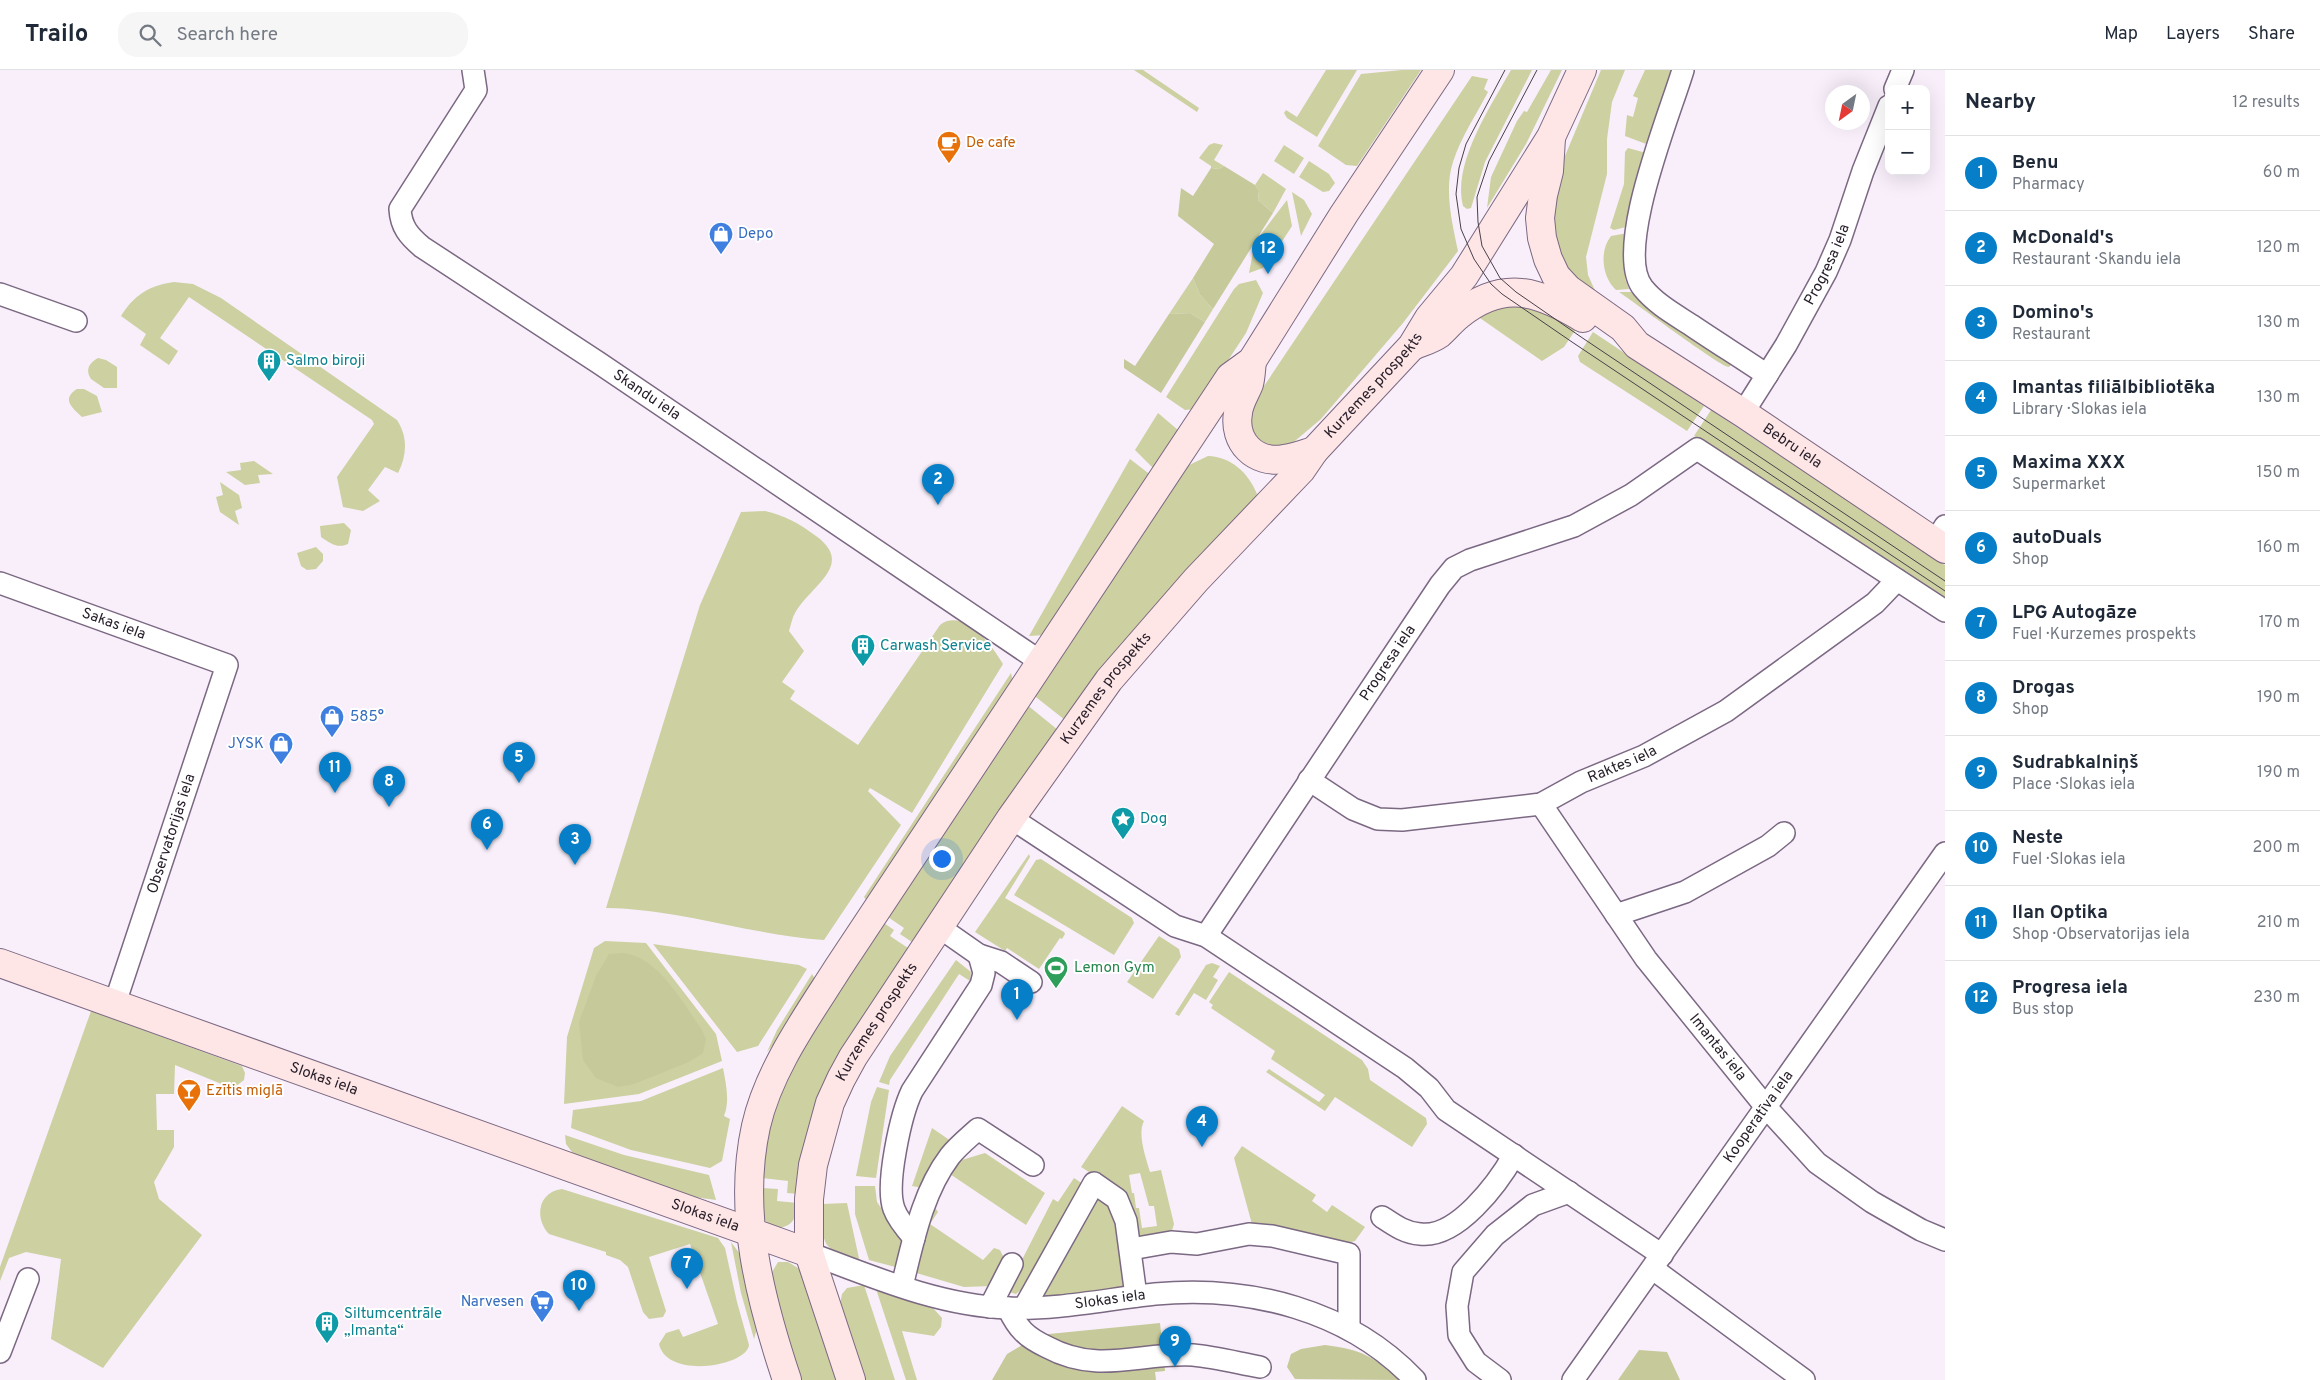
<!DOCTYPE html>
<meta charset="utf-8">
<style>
:root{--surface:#fff;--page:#f6f6f7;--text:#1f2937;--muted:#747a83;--line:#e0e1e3;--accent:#067fc8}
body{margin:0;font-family:Overpass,sans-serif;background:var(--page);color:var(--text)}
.controls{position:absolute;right:15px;top:15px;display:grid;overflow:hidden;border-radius:10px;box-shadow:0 5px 20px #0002}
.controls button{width:45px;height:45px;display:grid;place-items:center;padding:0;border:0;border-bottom:1px solid var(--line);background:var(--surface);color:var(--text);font:25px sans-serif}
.compass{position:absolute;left:1825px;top:15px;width:45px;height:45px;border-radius:50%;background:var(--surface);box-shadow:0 5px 20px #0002;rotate:213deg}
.you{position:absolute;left:941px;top:788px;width:18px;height:18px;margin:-12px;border:4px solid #fff;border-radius:50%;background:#1a73e8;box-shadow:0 0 0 8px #1a73e833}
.badge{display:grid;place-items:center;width:32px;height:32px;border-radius:50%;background:var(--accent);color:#fff;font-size:16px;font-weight:700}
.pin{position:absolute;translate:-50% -41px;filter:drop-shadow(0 1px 2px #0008)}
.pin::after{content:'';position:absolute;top:26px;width:18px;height:15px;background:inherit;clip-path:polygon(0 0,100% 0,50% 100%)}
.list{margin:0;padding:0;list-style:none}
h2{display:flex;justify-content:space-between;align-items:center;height:65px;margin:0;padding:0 20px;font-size:21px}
h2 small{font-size:16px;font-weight:400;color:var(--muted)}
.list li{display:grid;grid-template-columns:32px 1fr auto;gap:15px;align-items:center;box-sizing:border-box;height:75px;padding:0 20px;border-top:1px solid var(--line)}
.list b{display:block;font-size:19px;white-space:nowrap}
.list p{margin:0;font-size:16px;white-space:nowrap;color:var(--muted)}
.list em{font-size:16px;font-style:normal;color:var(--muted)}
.icon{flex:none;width:28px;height:28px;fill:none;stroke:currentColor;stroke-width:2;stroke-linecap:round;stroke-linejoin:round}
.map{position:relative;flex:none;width:1945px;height:1310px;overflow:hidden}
header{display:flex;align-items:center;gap:30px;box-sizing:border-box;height:70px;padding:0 25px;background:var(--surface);border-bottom:1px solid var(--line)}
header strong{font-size:24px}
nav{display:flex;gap:28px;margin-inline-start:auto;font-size:18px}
.search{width:350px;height:45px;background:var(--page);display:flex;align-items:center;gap:12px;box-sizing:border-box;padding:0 18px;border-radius:20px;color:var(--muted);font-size:19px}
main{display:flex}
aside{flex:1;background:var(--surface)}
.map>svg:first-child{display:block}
.green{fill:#cdd0a1;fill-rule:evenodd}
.forest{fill:#c6c999}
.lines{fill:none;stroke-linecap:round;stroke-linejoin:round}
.street-casing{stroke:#7b6882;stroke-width:24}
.secondary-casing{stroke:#7b6882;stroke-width:30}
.street{stroke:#fff;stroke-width:21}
.secondary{stroke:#fee5e6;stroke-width:28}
.tram{stroke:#48404b;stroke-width:1}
.labels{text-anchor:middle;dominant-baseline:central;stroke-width:4;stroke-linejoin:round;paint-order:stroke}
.food-label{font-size:15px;fill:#c56008;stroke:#fff;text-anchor:start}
.shop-label{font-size:15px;fill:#366cbe;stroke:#fff;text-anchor:start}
.street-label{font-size:15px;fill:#251d28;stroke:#fff}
.culture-label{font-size:15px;fill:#0d838f;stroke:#fff;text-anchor:start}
.leisure-label{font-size:15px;fill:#27864d;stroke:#fff;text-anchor:start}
</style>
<header>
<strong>Trailo</strong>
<div class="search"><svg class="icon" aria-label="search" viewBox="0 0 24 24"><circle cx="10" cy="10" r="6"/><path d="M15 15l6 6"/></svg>Search here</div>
<nav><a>Map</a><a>Layers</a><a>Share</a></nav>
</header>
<main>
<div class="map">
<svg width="1945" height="1310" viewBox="0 0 1945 1310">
<rect width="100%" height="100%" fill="#f8effb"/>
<path class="green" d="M1134,0H1143L1199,38L1197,42Z
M1326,0H1357L1317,67L1287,48L1284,43L1286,40L1297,47Z
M1402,0H1421L1357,96L1346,95L1318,76L1361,4Z
M1511,0H1532L1485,92L1471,138L1467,139L1463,136C1452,93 1491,36 1511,0Z
M1551,0H1562L1526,74L1487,138L1491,107L1517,51L1524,41L1527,42Z
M1601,0H1625L1612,32L1607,69V104L1586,187L1588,205L1597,225L1565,199L1550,155L1557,105Z
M1645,0H1677L1654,77L1625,66L1627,45L1633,47L1638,28L1633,26Z
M1472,6L1488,9L1484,19L1488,22C1476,45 1461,67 1453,92C1444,120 1452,152 1458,181L1403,253L1321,349L1289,376L1271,381L1258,374L1246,347L1258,325Z
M1214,73L1223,75L1214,90L1224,96L1219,99L1211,98V96L1199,88L1209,75Z
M1284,75L1304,88L1294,104L1274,91Z
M1628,78L1650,84L1630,156L1614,160L1610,158L1624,114L1625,82Z
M1309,91L1329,104L1335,113L1329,121L1323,122L1299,107Z
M1263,103L1286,119L1273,143L1258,130L1259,121L1255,115Z
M1292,122L1304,130L1312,144L1301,166Z
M1287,130L1292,156L1281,173L1272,168L1258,190L1265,195L1263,198L1249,203L1255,172Z
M1628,163L1625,208L1629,219L1616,220C1602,207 1599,181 1611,166Z
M1193,208L1200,225L1213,239L1205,252L1190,243L1169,244Z
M1256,210L1263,223L1246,263L1196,339L1185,340L1166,327L1234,219L1239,214Z
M174,212L193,214L221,228L397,350C408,367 407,385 398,403L385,397L368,420L380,431L363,441L343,437L337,407L374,354L372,350L189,227L160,268L178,281L169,295L140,275L146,264L121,246C134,225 150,215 174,212Z
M1619,222H1631L1651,241L1732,294L1729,297C1722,298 1634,232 1619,222Z
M1503,237H1542L1580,253L1564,277L1542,291L1477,246Z
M1593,262L1704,336L1687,361L1580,292L1578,286Z
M98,288L106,290L117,297V318H104L91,309C85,300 89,293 98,288Z
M77,319H84L97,326L102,342L82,347C72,338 61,329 77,319Z
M1711,340L1945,495V534L1694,366Z
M1158,343L1178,360L1177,367L1155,400L1135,380Z
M1208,386C1231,387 1248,402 1257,424L1255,433L1065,650L1032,624L1185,397Z
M1130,389L1152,406L1045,565L1029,566Z
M254,391L273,404L258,405L260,413L245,415L226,402L241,400L240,393Z
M220,412L239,425L242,438L235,441L239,455L220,442L216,427L223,425Z
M765,441C784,445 800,454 816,466C856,495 810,516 795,543C792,548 791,555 789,561L804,581L782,612L795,621L790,629L858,675L940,555C963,537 992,575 1003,594L912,743L870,718L868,721L901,755L824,870C750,865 680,839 606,838L700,535L741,442Z
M344,453L351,460L348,474C337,479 330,473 321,467L320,456Z
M316,477L323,484V491L316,499L307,500L301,496L297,483Z
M1011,603L1013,612L869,834L864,827Z
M1026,634L1058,660L915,874L900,864L904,858L885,845Z
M1029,784L1030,787L1005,828L1064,862L1065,864L1062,869L1060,868L1039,899L1007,878L1005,881L975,862Z
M1041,789L1132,848L1134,853L1114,885L1014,825L1036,790Z
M881,851L894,860L890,866L911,880L798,1124L787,1123L788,1111L761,1108C765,1083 768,1057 777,1033C801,968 845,910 881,851Z
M1159,866L1179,879L1181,887L1153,929L1127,912Z
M605,871L646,873L716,964L722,991L639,1024L564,1034L567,967L594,878Z
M653,874L799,895L807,899L758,976L737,982Z
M956,890L971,902L970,911L959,904L890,1010L889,1015L879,1012L890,986Z
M1212,893L1220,896L1213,907L1218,910L1206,930L1194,923L1179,946L1175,944L1206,895Z
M1229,902L1362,990L1368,999L1370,1010L1426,1048L1427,1054L1412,1077L1335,1027L1325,1041L1266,1002L1269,999L1319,1032L1325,1025L1271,989L1275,981L1211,938L1213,935L1209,932Z
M812,904L815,909L789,956L767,982L777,960Z
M91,941L242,996L245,1003L244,1010L236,1016L224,1015L175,995L174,1024H156L157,1060H174V1077L154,1112L159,1129L202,1165L103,1298L51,1269L61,1189L26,1182L9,1188L0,1211V1197Z
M723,998C726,1014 730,1031 724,1046L730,1049L722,1091L710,1098L631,1080L571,1058L573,1040L641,1031Z
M877,1017L889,1020L876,1108L856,1106L871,1032Z
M1122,1036L1144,1051C1137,1064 1146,1088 1150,1102L1161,1100L1174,1154L1171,1164L1137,1171L1102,1110L1081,1097ZM1140,1103L1149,1136H1154L1157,1156L1142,1158L1139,1138H1136L1134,1123H1132L1129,1105Z
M932,1058L951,1071L923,1118L912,1116Z
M565,1065L624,1085L709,1105L716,1130L694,1127L575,1086L566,1074Z
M1242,1076L1316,1125L1312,1131L1327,1142L1332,1135L1365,1157L1355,1171L1343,1174L1253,1158L1234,1088Z
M985,1083L1045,1123L1026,1155L950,1104L955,1092Z
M1074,1108L1086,1116L1026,1221L1022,1219L1016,1224L1006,1221L1053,1129L1058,1132Z
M855,1116H875L877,1132L903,1170L899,1198L869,1190L855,1144Z
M760,1118L778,1119L777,1131L798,1133C797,1146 794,1155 780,1158C757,1153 762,1138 760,1118Z
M562,1119L718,1168L725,1178L737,1232L749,1275C747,1296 667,1310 659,1274L666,1263L679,1259L683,1267L718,1254L690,1174L649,1187L666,1241L663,1247L649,1249L643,1242L628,1197L620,1190L606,1185V1182L549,1164C534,1148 538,1122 562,1119Z
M1096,1127L1117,1139L1126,1218L1037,1229Z
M847,1133L860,1193C820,1176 823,1178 822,1134Z
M936,1139L938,1142L930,1154L983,1190L994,1178L1000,1180L1005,1190L993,1216L964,1217L913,1202L933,1140Z
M731,1172L740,1184L758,1255L754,1269L741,1223Z
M778,1192H788L803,1201L840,1310H798L772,1216V1202Z
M864,1215L895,1310H862L839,1239L842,1224L847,1218Z
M876,1219L933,1238L942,1248L941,1257L934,1266L902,1261L917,1310H906Z"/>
<path class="forest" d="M1224,96L1255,115L1259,121L1258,130L1273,143L1213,239L1200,225L1193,208L1214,174L1178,146L1181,118L1193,126L1211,98L1219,99Z
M1190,243L1205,252L1161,323L1124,298V289L1135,296L1169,244Z
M624,883C659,888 681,931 701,958L706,969L703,983L689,992L634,1014L618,1017L596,1008L583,990L579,952L596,906L609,884Z
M1160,1253L1165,1301L1155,1302L1156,1310H992L1007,1284L1039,1265Z
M1325,1275C1364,1280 1371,1286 1401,1310L1295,1309L1287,1297L1291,1284L1301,1279Z
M1639,1280L1667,1282L1680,1310H1618Z"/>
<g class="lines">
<defs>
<g id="street">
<path id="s1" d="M473,0L476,20L400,139C401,157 409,166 422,177L599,293L1041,592"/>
<path d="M1683,0C1670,44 1613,181 1643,218C1656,234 1674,244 1691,255C1716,272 1742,288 1767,305"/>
<path d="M1895,19L1903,0"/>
<path d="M0,224L76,251"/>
<path id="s2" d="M1743,343L1786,275L1826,202L1840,170L1863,101L1889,36"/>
<path d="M1935,472L1945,456"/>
<path id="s3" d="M0,513L227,595L115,933"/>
<path id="s4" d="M1309,710L1353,739L1378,749L1402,750L1541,734L1581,712L1644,686L1726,641L1875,533L1897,510"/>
<path id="s5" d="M1541,734L1646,889L1765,1036L1817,1093L1872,1132L1921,1160L1945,1170"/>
<path d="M1011,748L1175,856L1206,866L1405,998L1429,1018L1446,1040L1662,1185"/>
<path d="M1616,845L1685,822L1768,776L1784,763"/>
<path d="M939,857L979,885L1001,892L1031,912"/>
<path id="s6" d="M1206,866L1440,515L1454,498L1470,490L1574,456L1631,425L1697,379L1945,541"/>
<path d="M1382,1147C1394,1155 1405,1163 1420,1164C1457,1169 1498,1113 1514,1085"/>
<path d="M914,1168C907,1160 898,1150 894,1139C885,1115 901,1044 912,1021L981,915L984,903L979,885"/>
<path d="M1131,1179L1171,1172L1197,1174L1249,1164L1272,1166L1349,1184V1259"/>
<path id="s7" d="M809,1183C873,1207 940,1236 1008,1238C1057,1240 1107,1229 1155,1224C1249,1215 1349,1240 1415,1310"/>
<path d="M1653,1199L1804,1310"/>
<path d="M902,1216C913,1172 922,1123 950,1086C958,1076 968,1068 978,1059L1033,1095"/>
<path d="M990,1237L1012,1194"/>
<path d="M1008,1238C1018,1259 1026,1267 1047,1277C1099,1305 1140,1282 1193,1285C1215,1287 1238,1293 1260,1297"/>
<path d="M1024,1238L1094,1113L1117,1129L1126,1151L1136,1226"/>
<path d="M0,1282L28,1209"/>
<path d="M1500,1310L1476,1292L1459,1265L1457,1236L1463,1202L1495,1165L1533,1135L1569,1122"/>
<path id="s8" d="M1573,1310L1945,783"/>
</g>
<g id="secondary">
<path id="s9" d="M1551,68L1549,101L1543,125L1540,148L1542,168L1548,189L1556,206L1568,219L1623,258L1637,275L1743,343L1945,479"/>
<path d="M1415,275C1422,272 1432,269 1439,264C1446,258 1452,250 1459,245C1503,209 1539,221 1583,248"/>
<path d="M1252,291C1251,298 1251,307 1249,314C1245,324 1239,332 1238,343C1233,372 1255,394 1284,389C1294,388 1304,384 1314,381"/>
<path id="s10" d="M0,893L809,1183"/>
<path d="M787,1310C760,1229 737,1142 756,1056C769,999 807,947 838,898L1230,307L1252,291L1344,144L1440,0"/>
<path id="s11" d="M851,1310L809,1183V1129L813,1095L830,1033L841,1009L853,987L1011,748L1109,610L1196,510L1301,400L1314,381L1412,276L1429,248L1464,206L1551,67L1582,0"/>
</g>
</defs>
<use href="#street" class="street-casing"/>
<use href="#secondary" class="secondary-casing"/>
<use href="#street" class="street"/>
<use href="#secondary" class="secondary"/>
<path class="tram" d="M1505,0L1466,74L1459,98L1456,124L1461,159L1474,189L1491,214L1502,224L1572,272L1945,521
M1537,0L1489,91L1477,127L1478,152L1482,176L1500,208L1516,222L1584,269L1945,511"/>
</g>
<defs>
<symbol id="cafe-pin" viewBox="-11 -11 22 30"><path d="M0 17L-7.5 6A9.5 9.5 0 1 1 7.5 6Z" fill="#e8710a" stroke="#fff"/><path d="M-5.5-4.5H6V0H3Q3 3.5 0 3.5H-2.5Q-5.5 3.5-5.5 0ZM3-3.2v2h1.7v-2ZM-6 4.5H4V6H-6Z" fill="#fff"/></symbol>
<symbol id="shop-pin" viewBox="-11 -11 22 30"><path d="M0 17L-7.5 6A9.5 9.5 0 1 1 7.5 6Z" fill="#3f7fe0" stroke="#fff"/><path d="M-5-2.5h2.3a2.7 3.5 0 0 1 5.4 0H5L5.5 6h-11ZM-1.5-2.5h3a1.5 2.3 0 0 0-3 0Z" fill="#fff"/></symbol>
<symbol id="building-pin" viewBox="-11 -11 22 30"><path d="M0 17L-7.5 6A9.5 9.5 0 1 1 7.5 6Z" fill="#0f9aa8" stroke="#fff"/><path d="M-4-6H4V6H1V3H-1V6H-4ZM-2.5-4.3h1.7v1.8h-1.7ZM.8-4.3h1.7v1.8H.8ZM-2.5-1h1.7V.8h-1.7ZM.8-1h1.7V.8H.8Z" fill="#fff"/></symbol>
<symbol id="sight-pin" viewBox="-11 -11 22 30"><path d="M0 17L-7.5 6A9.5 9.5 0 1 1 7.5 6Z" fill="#0f9aa8" stroke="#fff"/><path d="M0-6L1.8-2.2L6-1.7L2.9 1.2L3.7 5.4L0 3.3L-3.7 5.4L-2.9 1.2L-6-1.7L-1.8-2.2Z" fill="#fff"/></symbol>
<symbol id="stadium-pin" viewBox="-11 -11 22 30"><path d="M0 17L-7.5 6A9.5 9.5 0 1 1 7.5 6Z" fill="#2e9e5b" stroke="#fff"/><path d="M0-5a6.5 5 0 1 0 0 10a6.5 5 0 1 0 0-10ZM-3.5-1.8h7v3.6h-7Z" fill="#fff"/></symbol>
<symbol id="bar-pin" viewBox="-11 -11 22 30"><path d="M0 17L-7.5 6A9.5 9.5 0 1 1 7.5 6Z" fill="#e8710a" stroke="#fff"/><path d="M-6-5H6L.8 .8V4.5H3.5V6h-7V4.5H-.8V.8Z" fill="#fff"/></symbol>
<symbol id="supermarket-pin" viewBox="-11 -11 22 30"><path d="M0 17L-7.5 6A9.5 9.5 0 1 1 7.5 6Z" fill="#3f7fe0" stroke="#fff"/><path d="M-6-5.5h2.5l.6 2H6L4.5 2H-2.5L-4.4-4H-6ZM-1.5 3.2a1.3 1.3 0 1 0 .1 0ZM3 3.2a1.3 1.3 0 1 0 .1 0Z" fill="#fff"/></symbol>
</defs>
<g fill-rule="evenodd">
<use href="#cafe-pin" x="935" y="59" width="28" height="38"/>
<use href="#shop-pin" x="707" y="150" width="28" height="38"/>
<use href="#building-pin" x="255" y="277" width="28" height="38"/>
<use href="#building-pin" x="849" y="562" width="28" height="38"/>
<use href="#shop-pin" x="318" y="633" width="28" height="38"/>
<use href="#shop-pin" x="267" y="660" width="28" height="38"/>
<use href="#sight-pin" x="1109" y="735" width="28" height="38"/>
<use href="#stadium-pin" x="1042" y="884" width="28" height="38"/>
<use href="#bar-pin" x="175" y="1007" width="28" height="38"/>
<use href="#supermarket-pin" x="528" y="1218" width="28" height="38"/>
<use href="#building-pin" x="313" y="1239" width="28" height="38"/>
</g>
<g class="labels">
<g class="food-label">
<text x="966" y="73">De cafe</text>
<text x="206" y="1021">Ezītis miglā</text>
</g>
<g class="shop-label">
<text x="738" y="164">Depo</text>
<text x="350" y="647">585°</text>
<text x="264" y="674" text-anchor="end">JYSK</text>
<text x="524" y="1232" text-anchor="end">Narvesen</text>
</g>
<g class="street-label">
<text stroke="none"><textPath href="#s2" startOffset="171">Progresa iela</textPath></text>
<text stroke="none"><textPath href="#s11" startOffset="1190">Kurzemes prospekts</textPath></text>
<text stroke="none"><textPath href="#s1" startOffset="476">Skandu iela</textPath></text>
<text stroke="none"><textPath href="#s9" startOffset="434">Bebru iela</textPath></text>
<text stroke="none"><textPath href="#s3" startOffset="121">Sakas iela</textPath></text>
<text stroke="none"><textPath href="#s6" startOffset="328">Progresa iela</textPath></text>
<text stroke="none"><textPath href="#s11" startOffset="785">Kurzemes prospekts</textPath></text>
<text stroke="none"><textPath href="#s4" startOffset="334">Raktes iela</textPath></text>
<text transform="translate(172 764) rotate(-72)">Observatorijas iela</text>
<text stroke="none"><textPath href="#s11" startOffset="380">Kurzemes prospekts</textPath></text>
<text stroke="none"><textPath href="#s5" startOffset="301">Imantas iela</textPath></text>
<text stroke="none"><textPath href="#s10" startOffset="344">Slokas iela</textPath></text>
<text stroke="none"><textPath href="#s8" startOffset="322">Kooperatīva iela</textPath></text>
<text stroke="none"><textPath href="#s10" startOffset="749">Slokas iela</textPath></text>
<text stroke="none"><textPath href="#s7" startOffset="310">Slokas iela</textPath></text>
</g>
<g class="culture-label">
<text x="286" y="291">Salmo biroji</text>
<text x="880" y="576">Carwash Service</text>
<text x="1140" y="749">Dog</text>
<text x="344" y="1244">Siltumcentrāle<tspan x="344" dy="17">„Imanta“</tspan></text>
</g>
<g class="leisure-label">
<text x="1074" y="898">Lemon Gym</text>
</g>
</g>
</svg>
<div class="controls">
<button>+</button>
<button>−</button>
</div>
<svg class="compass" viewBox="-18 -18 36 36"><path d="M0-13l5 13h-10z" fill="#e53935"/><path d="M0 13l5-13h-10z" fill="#747a83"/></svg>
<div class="you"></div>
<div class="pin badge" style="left:1017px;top:950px">1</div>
<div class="pin badge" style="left:938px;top:435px">2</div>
<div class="pin badge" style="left:575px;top:795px">3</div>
<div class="pin badge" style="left:1202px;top:1077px">4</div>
<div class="pin badge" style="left:519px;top:713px">5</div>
<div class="pin badge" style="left:487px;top:780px">6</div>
<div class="pin badge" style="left:687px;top:1219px">7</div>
<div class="pin badge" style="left:389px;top:737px">8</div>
<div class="pin badge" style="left:1175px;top:1297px">9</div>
<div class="pin badge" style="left:579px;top:1241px">10</div>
<div class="pin badge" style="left:335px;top:723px">11</div>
<div class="pin badge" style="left:1268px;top:204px">12</div>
</div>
<aside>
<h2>Nearby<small>12 results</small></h2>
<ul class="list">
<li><span class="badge">1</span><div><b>Benu</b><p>Pharmacy</p></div><em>60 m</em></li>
<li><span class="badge">2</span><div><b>McDonald's</b><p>Restaurant · Skandu iela</p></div><em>120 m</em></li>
<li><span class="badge">3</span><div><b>Domino's</b><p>Restaurant</p></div><em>130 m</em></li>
<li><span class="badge">4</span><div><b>Imantas filiālbibliotēka</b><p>Library · Slokas iela</p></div><em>130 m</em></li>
<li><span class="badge">5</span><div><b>Maxima XXX</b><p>Supermarket</p></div><em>150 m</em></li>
<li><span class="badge">6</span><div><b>autoDuals</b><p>Shop</p></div><em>160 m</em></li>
<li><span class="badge">7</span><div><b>LPG Autogāze</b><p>Fuel · Kurzemes prospekts</p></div><em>170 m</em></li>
<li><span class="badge">8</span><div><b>Drogas</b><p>Shop</p></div><em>190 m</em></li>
<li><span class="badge">9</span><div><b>Sudrabkalniņš</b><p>Place · Slokas iela</p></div><em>190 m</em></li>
<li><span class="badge">10</span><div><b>Neste</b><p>Fuel · Slokas iela</p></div><em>200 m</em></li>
<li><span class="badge">11</span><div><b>Ilan Optika</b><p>Shop · Observatorijas iela</p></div><em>210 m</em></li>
<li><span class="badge">12</span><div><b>Progresa iela</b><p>Bus stop</p></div><em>230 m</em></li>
</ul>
</aside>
</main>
